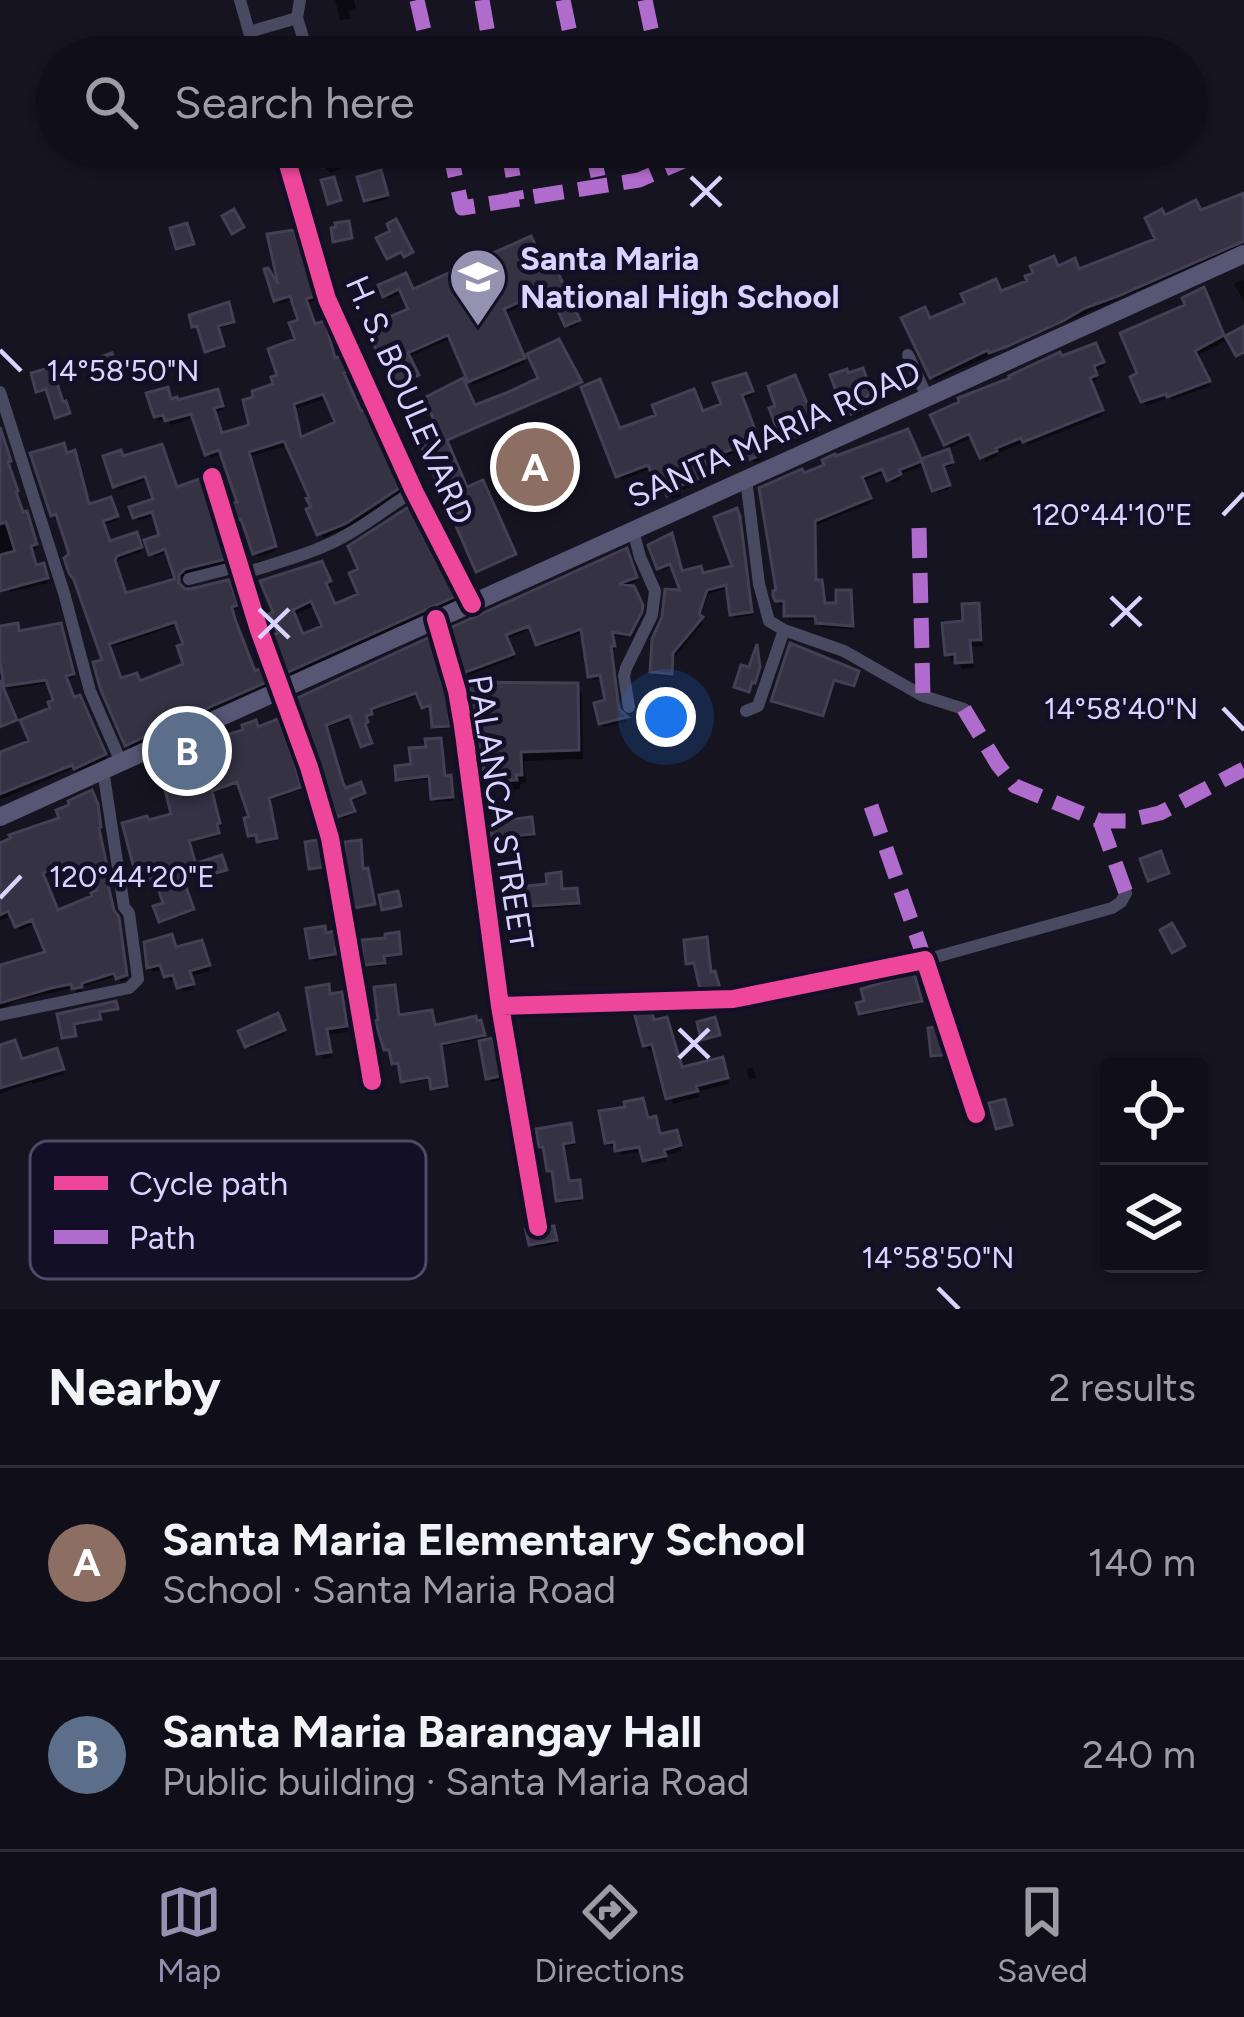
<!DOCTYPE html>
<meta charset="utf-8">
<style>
:root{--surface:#100f19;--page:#191822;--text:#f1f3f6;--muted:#9c9ca2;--line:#302f38;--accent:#9591b1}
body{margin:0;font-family:Figtree,sans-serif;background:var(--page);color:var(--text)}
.controls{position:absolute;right:36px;bottom:36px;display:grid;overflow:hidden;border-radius:12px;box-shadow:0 3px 9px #0004}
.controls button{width:108px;height:108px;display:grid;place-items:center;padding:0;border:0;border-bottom:3px solid var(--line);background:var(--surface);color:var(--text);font:60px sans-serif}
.you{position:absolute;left:666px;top:717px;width:42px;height:42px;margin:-30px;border:9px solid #fff;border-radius:50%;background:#1a73e8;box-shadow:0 0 0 18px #1a73e833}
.badge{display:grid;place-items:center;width:78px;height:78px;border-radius:50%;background:var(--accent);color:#fff;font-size:39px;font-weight:700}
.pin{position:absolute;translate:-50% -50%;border:6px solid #fff;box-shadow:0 3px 12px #0006}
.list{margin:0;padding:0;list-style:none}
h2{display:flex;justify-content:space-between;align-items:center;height:156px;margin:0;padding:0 48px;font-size:51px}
h2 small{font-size:39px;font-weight:400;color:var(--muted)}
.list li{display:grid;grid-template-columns:78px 1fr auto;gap:36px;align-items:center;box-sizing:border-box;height:192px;padding:0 48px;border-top:3px solid var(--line)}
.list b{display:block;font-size:45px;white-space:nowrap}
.list p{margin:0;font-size:39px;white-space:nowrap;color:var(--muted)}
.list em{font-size:39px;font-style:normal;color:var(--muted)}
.icon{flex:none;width:66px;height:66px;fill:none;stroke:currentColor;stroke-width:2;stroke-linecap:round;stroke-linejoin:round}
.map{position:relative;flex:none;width:1244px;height:1309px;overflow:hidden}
.search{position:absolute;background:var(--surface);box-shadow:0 3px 9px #0004;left:36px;right:36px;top:36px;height:132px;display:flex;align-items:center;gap:30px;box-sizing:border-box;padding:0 42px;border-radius:66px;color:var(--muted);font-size:45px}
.sheet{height:540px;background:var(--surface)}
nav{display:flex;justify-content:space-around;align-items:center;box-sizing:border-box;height:168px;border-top:3px solid var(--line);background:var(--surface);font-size:33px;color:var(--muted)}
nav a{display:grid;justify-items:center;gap:6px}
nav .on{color:var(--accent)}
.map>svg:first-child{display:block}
.shadow{fill:#0007;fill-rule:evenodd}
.building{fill:#343243;stroke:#433f54;stroke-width:3;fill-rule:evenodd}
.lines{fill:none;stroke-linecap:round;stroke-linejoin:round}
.street{stroke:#4a4962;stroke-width:12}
.secondary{stroke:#575674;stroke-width:18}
.quiet{stroke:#b06ccc;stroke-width:15;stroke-dasharray:30 15;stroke-linecap:butt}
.cycleway-casing{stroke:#130f26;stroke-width:26}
.cycleway{stroke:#ed469a;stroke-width:18}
.ticks{fill:none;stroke:#d9d4ff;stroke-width:4.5}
.labels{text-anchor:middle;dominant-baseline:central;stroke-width:9;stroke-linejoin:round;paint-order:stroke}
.poi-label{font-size:33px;font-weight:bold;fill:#d9d4ff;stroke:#130f26;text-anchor:start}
.street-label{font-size:33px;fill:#d9d4ff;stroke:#130f26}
.key{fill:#130f26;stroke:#4e4a67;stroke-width:3}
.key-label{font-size:33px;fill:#d9d4ff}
.ticks-label{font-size:30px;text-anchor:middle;fill:#d9d4ff;stroke:#130f26;stroke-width:9;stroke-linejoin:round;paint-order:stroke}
</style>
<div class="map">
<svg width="1244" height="1309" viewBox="0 0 1244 1309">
<rect width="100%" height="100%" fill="#161421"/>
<path class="shadow" d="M335,0H354L356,10L349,11L350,19L340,20Z
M309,147H334L342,169L330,173L325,165L316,167Z
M357,147H384L385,150L361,156Z
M382,178L388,199L369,204L367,200Z
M1244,196V235L1234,241L1237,247L935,380L905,319L929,322L1058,269L1079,273L1159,241L1164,218L1200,214Z
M296,238L315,301L306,304L314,327L335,361L343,365L348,377L344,378L360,415L367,417L401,493L347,528L323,538L310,511L315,508L289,445L249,457L276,551L258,557L245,522L242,523L239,519L240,504L224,453L211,458L196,417L171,425L167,418L159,421L156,416L171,402L220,397L224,410L214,413L221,436L252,427L277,386L299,341L302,321L295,299L279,304L276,300L283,298ZM328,398L339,423L301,440L294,409Z
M553,268L579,324L570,329L552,292L504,314L525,363L473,385L452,338L408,357L418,380L398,389L370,329L412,310L403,292L388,299L382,287L405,277L413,293L545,272Z
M1242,279L1244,282V302L1234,284Z
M1203,291L1225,341L1195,357L1210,386L1172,400L1171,397L1146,406L1133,378Z
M229,309L233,325L217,329L223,349L209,353L201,328L196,329L195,326Z
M558,343L580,384L444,442L466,491L482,484L514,556L479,571L421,437L474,409L542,380Z
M1095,347L1104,367L1094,371L1097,380L1090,383L1103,415L1028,445L1026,441L996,454L997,456L986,462L974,437L949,448L934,416Z
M110,357L118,374L101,381L93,363Z
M863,375L872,399L866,401L870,410L856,416L851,405L846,406L834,376Z
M745,377L753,395L742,400L764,459L754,463L748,448L712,461L714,467L700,473L703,482L679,491L681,496L672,499L661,480L658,481L652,468L622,480L619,475V431L702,414L725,406Z
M794,379L818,433L797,441L794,434L784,438L772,410Z
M0,432L23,516L28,519L37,548L31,550L36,568L44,571L48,583L10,592L0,569Z
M907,432L920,462L948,453L953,465L942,469L949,489L937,493L926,464L899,475L901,479L892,483L886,472L862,481L871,503L816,525L817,583L825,606H839L849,593L853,629L821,627L819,619L789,620L787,605H780L777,600L803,476Z
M34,455L89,508L112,504L118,520L103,525L109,544L138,539L142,551L118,560L115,566L125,596L178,581L169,552L154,557L151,553L163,537L156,515L138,521L133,509L157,501L149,479L118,490L116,486L123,460L176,490L203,486L226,563L187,573L180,580V588L191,592L231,582L238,609L233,611L236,626L255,674L260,672L266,686L199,716L197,713L172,722L174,728L130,748L103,687L106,662L60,517L55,519L53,515ZM179,624L186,646L187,666L140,684L121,681L109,648Z
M409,510L456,601L291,676L282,634L273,615L320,564L331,586L326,589L334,607L361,595V571ZM316,605L326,627L303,638L293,615Z
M735,511L741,523L753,615L735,618L729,588L708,594L700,618L703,623L674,658L673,677L655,675L653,671L655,640L665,618L668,592L685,594L674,566L662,571L652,547L671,537L681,574L699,570L702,576L736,568L718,518Z
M628,556L637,581L630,584L643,612L642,617L632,638L612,635L615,649L611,650L619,713L627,721L604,727L601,723L609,702L603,678L593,680L591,676L584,632L541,647L533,628L506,639L514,658L468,676L453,630Z
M977,606L981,613L983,646L972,647L974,668L962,669L957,660L952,661L948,654Z
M0,629L19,634L62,631L74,678L66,680L73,701L81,702L106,759L79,771L77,767L0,800V756L33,742L57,702L50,683L9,689Z
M430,643L442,684L440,685L447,699L450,728L436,729L433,706L426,709L420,695L370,712L371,717L365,719L367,726L364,727L371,746L365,748L354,718L325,728L343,789L359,786L364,797L349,802L354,814L341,819L299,700Z
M792,647L856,674L858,677L855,688L835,681L824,718L776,704L774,701Z
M576,686L582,695L583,759L524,761L526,783L520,784V789L505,790L502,785L496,786L486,772V763L480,753Z
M442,745L445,779L451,782L453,801L436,802L432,779L401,782L399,779Z
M294,766L300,790L268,801L277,840L262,844L259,836L252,837L253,819L241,783L211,794L220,825L216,826L218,836L188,843L196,871L180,875L193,912L163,923L157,908L167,904L158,880L142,884L141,882L148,823L175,816L163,768Z
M99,811L102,832L99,833L108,876L105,877L115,916L120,925L127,980L121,982L118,976L82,987L83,991L77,993L74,988L15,1001L0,1010V969L49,954L37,923L20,930L13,915L0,920V846ZM69,868L74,877L93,870L101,892L58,914L43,878Z
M533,824L534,837L497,841L495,837Z
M578,895L579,906L522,910L520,906Z
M326,936L336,938V957L315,961L313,957Z
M399,938L401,956L384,958L385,966L369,967L367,965Z
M204,949L210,971L191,976L194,989L183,992L178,979L169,981L164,969L153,972L150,967L176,951Z
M914,980L921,1004L863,1016L861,1012Z
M327,988L331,997L340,995L344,1001L348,1032L328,1035L332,1058L323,1059L320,1053Z
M115,1005L117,1011L98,1014L100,1021L73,1026L75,1037L66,1039L61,1016Z
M638,1015L682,1070L725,1066L729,1084L697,1092L699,1097L673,1104L657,1049L649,1051L645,1045Z
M277,1017L285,1034L250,1049L242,1033Z
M399,1018L434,1028L482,1026L485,1043L494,1045L501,1080L491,1082L489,1078L481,1039L440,1047L447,1089L436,1091L432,1079L406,1084L401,1065L397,1066L393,1052L388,1053L387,1049Z
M0,1048L22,1062L58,1056L64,1074L33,1084L32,1082L0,1094Z
M753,1067L756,1078L749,1080L747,1069Z
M571,1130L574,1145L563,1147L569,1184L581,1187L582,1201L561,1204L556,1174H552L550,1170L542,1146Z
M660,1137L678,1138L682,1151L665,1155L666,1161L649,1165L644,1151L621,1155L618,1146L611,1147L608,1142Z
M555,1233L557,1244L534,1248L532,1244Z"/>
<path class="building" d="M306,147H367V151L339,158L341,162L323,167L321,159L310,162Z
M381,170L388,195L364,201L357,177Z
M334,177L341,200L328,204L321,180Z
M1244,193V241L1118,296L1085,308L1063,321L1008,346L989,353L988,350L930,378L901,318L925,307L930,318L965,303L961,294L996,279L1001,291L1027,281L1025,276L1033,273L1030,266L1054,256L1058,266L1075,258L1079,269L1155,239L1145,218L1162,209L1165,215L1196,200L1201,210Z
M234,209L244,227L232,234L222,216Z
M396,219L413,252L404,257L401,252L387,259L376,238L390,231L387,224Z
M349,221L352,238L333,242L331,228L336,227L335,223Z
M187,223L194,244L176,249L170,228Z
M294,230L315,296L306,299L315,324L325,321L335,358L341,356L349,372L344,373L361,411L365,409L401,487L345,524L317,535L306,509L311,507L306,498L309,497L284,441L249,452L276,546L253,554L241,519L236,520L231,504L237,502L219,450L205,455L191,414L165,421L163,415L154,417L146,393L168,387L171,399L177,397L178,400L218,389L223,406L214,408L222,433L249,425L243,400L253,397L252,391L273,384L271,377L277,375L268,349L295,339L289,323L298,320L290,296L274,301L264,269L268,268L278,284L267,234ZM323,394L335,422L301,437L294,404Z
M531,236L546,268L554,264L580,320L565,326L548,289L504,309L525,358L468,382L448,335L408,353L419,375L393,387L366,327L408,309L399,289L383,297L378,285L406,273L413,289Z
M1204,287L1224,335L1195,351L1210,381L1167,397L1166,394L1141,402L1130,377L1137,373L1120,333L1185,305L1182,298Z
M229,302L234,322L218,326L224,346L205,352L197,326L192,327L189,315Z
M1244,326V352L1236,356L1225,336Z
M559,339L582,382L447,440L467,487L483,480L516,554L476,572L417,436L437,427L424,398L463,378L475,405L506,393L538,378L527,354Z
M1096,343L1104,362L1094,366L1097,375L1090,378L1103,410L1023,442L1021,438L996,448L997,451L980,458L969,434L944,445L930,415L959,402L958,398L1010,378L1009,376L1060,352L1062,356Z
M112,353L118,370L96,378L89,361Z
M52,367L63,402L66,401L70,413L55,418L46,389L36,392L31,373Z
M863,368L872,394L867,396L870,405L851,414L847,402L841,404L830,375L847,369L848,373Z
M746,373L753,391L742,395L764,454L748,460L743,445L712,457L714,463L700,468L703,477L679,486L681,491L667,496L657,477L653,478L648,465L616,477L581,387L600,379L620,428L656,415L652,405L694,389L703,411L721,404L713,383Z
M795,375L818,429L792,438L789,432L779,435L769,408L775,406L768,386Z
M0,427L11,461L8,462L18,491L16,492L23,512L27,511L37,544L31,546L36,565L44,563L48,578L0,591V555L15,551L6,522L0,524Z
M908,429L922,461L899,470L901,474L887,481L882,469L862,477L871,498L815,521L816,580H822L825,603H836V590H851L853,626L816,623L815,616H784V601H775L773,596V591L776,590L759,488L802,469L804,473L824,465L822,460L835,454L836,456Z
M64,443L67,453L75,450L89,504L111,497L118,516L103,521L110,541L137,532L142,547L117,556L115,560L126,593L175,579L165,549L149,555L144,540L159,535L152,512L133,518L129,507L153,499L145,476L113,487L103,456L121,450L123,456L162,444L177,487L202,478L226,559L185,569L179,575V583L185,589H190L232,579L230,581L238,605L232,607L235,619L255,671L262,668L267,682L194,714L193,710L172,717L174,723L125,746L100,688L93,662L102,660L74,580L69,573L64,558L69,554L56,514L51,516L30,453ZM175,622L183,644L177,646L183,664L140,681L137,673L121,678L109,644Z
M949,449L953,462L943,465L950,485L932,491L921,459Z
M410,506L456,596L286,673L272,635L278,633L269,614L273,612L260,581L322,561L331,581L326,583L335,604L358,594L349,573L358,569L348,546ZM311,601L322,626L303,634L293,610Z
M737,508L740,516L752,612L730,615L726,585L707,590L699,614L703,617L673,653L672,674L650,672L652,639L662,617L665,589L680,590L670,564L657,569L648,545L672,533L682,571L701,566L703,573L732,566L714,517Z
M627,548L637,577L619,584L634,586L643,605L642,612L630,635L612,632L615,646H611L619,709L628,717L599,724L594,703L605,700L600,675L588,677L581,629L536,645L529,626L506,635L514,654L463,673L450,628Z
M979,603L981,640H970L972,662L955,663V654L945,655L942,623L963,621L962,604Z
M18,623L19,631L61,623L74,674L66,676L74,697L80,695L106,754L74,769L72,765L0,794V752L29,741L20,720L50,708L48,702L53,700L46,680L4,686L0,661V626Z
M430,637L443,681L441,682L447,693L450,726L432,727L430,705L422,708L416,693L371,709L372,714L366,716L368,722L365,724L372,743L361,747L350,716L326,725L343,783L346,788L361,782L365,793L350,799L355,811L337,817L295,699Z
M790,643L859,671L854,686L834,680L823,716L771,701Z
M757,644L760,667L755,683L752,682L749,692L734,687L741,665L749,667Z
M0,680L17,720L0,727Z
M465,682L578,683L579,750L521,752L522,775H516L517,780L496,781V777H488L487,772L484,773L482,754H477L469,685L466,686Z
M278,719L294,760L301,787L269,798L277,838L257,842L256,835L248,836L244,818L249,817L237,782L212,791L220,823L217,824L219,833L189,841L197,868L181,873L194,909L159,922L153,906L163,903L155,879L138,883L122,823L147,816L149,820L171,814L159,766L179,761L177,752L195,744L243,730L242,725L256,720L258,727Z
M441,738L445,776L451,775L453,797L431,799L429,776L396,780L395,766L411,764L409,748L426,747L425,739Z
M92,790L98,804L101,827L99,828L108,871L105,872L114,910L119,917L127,975L116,979L114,973L82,983V987L72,989L71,984L51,988L0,1003V965L45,952L32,920L15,927L8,911L0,915V843L11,838L9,835L59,818L56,810L69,805L68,801ZM65,864L69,874L89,867L97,890L91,893L92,896L58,910L43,873Z
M532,817L534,834L492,838L490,822Z
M318,840L323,867L309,869L305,842Z
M361,840L363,869L368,868L375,904L354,908L347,874L344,842Z
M1161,851L1169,873L1148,881L1140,859Z
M222,855L227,870L205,876L200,862Z
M561,872L562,889L577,888L579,903L517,907L515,887L547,884L546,874Z
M398,891L401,906L382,910L379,895Z
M1172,923L1185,946L1172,953L1160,930Z
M325,926L326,933L335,931L338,947L335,948L336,954L310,958L305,929Z
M399,932L401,954L384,956L385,963L364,965L361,940L385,938V934Z
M172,934L176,947L202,940L210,965L190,971L194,984L177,988L173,975L164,977L160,965L147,968L144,942Z
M707,937L711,972L715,971L720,988L717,989H700L694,963L686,964L684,940Z
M914,973L922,1001L859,1014L856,1003L864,1001L861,989Z
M329,984L330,994L342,992L347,1026L327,1029L331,1052L317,1054L306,988Z
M395,985L399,1015L432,1010L435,1025L476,1016L477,1021L481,1020L485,1035L441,1044L447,1086L431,1089L429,1077L401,1082L398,1063L392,1064L389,1050H384L375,1021L378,1020L374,987Z
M116,1001L118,1009L99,1012L101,1019L74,1024L76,1036L62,1038L57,1014Z
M634,1012H652L654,1020L667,1017L682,1067L723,1057L728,1078L696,1086L698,1091L666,1099L652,1044L643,1046Z
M278,1013L285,1030L245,1047L238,1031Z
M715,1017L720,1035L701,1040L697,1022Z
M936,1027L945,1055L931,1056L928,1028Z
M493,1038L501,1076L486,1079L479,1041Z
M15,1040L22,1059L57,1048L64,1069L0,1088V1045Z
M643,1098L648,1118L656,1116L660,1134L677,1130L681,1145L664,1150L666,1156L643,1161L639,1147L615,1151L614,1142L605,1143L599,1111L625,1107L624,1102Z
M1005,1099L1012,1125L996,1129L989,1103Z
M571,1123L574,1142L563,1144L569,1181L580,1180L582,1198L556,1201L552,1171H547L543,1147H539L536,1129Z
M554,1226L557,1240L529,1245L526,1231L533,1236L541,1237L548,1227Z"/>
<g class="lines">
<path class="street" d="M240,0L256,57
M300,0L297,18L309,57
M249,32L297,18
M283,147L327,299L414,491L472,604
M908,355L927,397
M0,392L64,593L90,691L121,762
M212,477L259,630L309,767L330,838L372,1081
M746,479L759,584L769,621L784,630L844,651L923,696L964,709
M242,574C278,562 317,553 350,533C373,520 392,504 414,491
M189,579L240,566
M436,619L457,691L463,726L500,1006L538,1227
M629,707L624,676L626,668L652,615L655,591L640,557L633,530
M746,711L758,706L784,630
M925,960L1112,908L1121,902L1126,893
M500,1006L733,999L925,960L976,1114
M0,1015L129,988L138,979L129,913L124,907L103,770"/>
<path class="secondary" d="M0,817L1244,254"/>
<path class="quiet" d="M417,0L430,57
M482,0L492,57
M563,0L575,57
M645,0L657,57
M449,147L462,208L639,180L716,147
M508,147L517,200
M592,147L600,186
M919,528L923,696
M964,709L998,765L1015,786L1100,821H1126L1160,813L1244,769
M871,806L925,960
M1100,821L1126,893"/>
<defs>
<path id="cycleway" d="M283,147L327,299L414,491L472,604
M212,477L259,630L309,767L330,838L372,1081
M436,619L457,691L463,726L500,1006L538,1227
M500,1006L733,999L925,960L976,1114"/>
</defs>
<use href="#cycleway" class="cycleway-casing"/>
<use href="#cycleway" class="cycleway"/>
</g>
<path class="ticks" d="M691,177L721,206M691,206L721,177M0,350L21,371M1223,515L1244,493M1111,597L1141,626M259,609L289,638M1111,626L1141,597M259,638L289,609M1223,708L1244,730M0,898L21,876M679,1029L709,1058M679,1058L709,1029M938,1288L959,1309"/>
<defs>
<symbol id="school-pin" viewBox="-11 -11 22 30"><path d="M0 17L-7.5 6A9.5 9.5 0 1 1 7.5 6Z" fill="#9591b1" stroke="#130f26"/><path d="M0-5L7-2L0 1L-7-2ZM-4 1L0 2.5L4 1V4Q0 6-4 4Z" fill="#fff"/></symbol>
</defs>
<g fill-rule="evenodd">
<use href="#school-pin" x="445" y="244" width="66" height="90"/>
</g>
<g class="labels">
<g class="poi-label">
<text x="520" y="258">Santa Maria<tspan x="520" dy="38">National High School</tspan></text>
</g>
<g class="street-label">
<text transform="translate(410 400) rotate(66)">H. S. BOULEVARD</text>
<text transform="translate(774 434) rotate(-24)">SANTA MARIA ROAD</text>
<text transform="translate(501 812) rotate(81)">PALANCA STREET</text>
</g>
</g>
<rect x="30" y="1141" width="396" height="138" rx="18" class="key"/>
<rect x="54" y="1176" width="54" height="14" fill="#ed469a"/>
<rect x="54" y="1230" width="54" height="14" fill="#b06ccc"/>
<g class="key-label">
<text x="129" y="1195">Cycle path</text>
<text x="129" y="1249">Path</text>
</g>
<g class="ticks-label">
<text x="123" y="381">14°58'50"N</text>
<text x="1112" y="525">120°44'10"E</text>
<text x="1121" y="719">14°58'40"N</text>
<text x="132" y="887">120°44'20"E</text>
<text x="938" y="1268">14°58'50"N</text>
</g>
</svg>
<div class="controls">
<button><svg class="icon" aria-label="locate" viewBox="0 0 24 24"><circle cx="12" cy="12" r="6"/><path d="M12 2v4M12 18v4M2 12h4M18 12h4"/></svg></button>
<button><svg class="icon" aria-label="layers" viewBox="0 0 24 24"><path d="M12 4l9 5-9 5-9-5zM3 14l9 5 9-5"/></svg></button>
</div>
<div class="you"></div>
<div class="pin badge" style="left:535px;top:467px;background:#8d6e63">A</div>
<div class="pin badge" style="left:187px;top:751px;background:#5c6f8a">B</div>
<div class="search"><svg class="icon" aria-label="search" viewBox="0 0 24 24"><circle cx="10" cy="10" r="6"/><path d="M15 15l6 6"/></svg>Search here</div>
</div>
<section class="sheet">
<h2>Nearby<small>2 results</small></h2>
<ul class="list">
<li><span class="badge" style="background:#8d6e63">A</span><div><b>Santa Maria Elementary School</b><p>School · Santa Maria Road</p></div><em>140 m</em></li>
<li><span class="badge" style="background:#5c6f8a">B</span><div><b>Santa Maria Barangay Hall</b><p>Public building · Santa Maria Road</p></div><em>240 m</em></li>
</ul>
</section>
<nav>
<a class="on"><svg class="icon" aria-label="map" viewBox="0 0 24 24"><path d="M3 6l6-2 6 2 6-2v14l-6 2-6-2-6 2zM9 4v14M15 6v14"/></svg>Map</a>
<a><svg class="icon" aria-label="directions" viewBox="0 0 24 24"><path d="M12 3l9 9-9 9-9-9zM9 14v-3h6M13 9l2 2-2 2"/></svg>Directions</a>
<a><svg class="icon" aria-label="saved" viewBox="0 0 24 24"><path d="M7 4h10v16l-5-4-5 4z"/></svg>Saved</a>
</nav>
